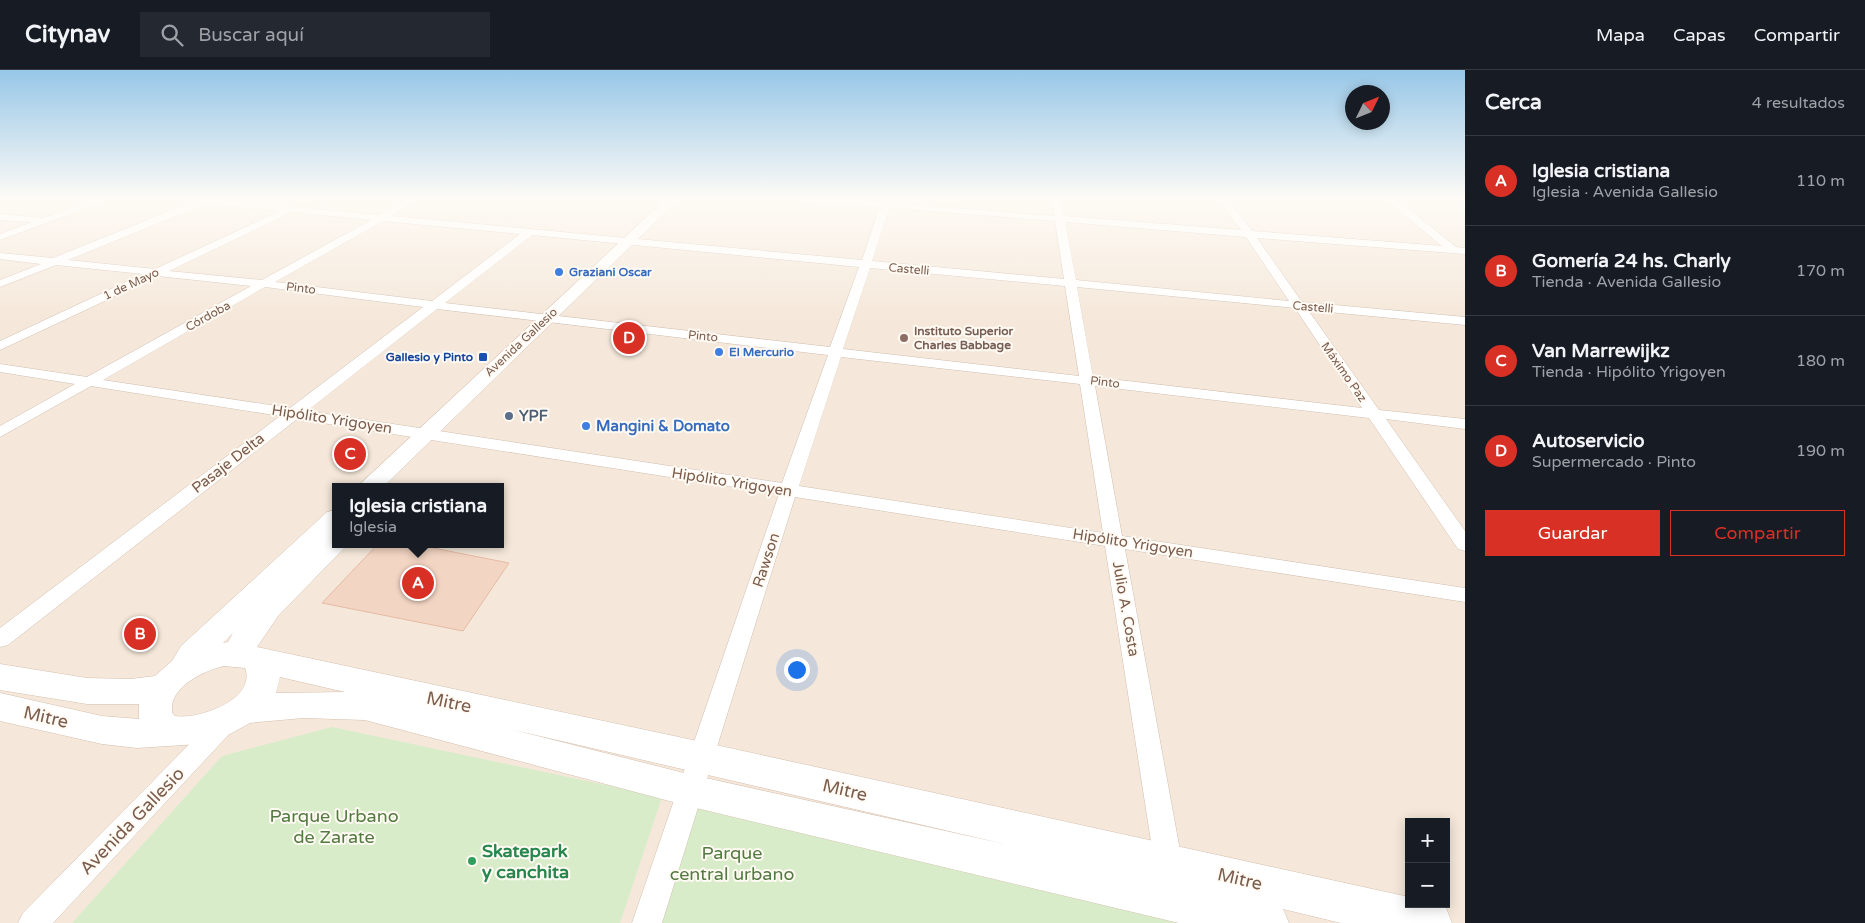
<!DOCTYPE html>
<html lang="es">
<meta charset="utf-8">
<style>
:root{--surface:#171b24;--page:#242831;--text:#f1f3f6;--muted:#9ea1a6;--line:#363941;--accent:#d93025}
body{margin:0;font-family:"Varela Round",sans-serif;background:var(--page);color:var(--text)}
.controls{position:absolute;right:15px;bottom:15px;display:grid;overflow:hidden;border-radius:0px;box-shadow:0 2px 12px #0003}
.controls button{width:45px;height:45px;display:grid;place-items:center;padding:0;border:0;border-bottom:1px solid var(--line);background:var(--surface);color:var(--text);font:25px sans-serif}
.compass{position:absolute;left:1345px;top:15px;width:45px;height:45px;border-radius:50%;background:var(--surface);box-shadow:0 2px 12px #0003;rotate:47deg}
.you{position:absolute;left:796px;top:599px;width:18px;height:18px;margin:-12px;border:4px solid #fff;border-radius:50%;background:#1a73e8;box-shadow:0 0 0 8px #1a73e833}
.badge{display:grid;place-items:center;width:32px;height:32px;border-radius:50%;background:var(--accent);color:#fff;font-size:16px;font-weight:700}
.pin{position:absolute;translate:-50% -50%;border:2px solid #fff;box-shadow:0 1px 5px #0006}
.popup{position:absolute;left:332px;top:413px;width:172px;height:65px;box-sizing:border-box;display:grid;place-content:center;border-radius:0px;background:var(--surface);filter:drop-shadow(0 1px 4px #0005);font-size:16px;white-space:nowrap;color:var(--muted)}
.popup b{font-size:19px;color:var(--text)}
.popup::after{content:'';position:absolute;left:50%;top:100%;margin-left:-10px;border:10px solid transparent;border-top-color:var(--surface)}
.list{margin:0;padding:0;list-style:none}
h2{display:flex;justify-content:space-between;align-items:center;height:65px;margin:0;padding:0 20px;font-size:21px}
h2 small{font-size:16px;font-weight:400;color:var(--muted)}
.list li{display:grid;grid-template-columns:32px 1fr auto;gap:15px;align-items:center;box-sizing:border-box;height:90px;padding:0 20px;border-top:1px solid var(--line)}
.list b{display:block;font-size:19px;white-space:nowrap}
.list p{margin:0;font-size:16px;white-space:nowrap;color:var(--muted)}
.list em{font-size:16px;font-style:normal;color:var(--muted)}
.actions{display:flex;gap:10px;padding:15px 20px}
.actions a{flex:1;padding:11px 0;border:1px solid var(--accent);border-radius:0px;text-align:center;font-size:18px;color:var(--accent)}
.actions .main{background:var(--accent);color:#fff}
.icon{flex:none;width:28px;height:28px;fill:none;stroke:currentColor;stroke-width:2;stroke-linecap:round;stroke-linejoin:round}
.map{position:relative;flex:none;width:1465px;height:853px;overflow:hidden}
header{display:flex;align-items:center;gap:30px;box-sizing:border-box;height:70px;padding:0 25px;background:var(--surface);border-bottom:1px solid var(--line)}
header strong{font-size:24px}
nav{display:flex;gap:28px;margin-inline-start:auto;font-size:18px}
.search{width:350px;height:45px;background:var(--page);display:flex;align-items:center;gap:12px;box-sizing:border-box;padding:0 18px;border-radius:0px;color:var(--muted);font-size:19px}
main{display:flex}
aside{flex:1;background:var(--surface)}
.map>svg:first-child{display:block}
.residential{fill:#f5e8da;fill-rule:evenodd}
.green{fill:#d8ecc9}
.building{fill:#f3d5c3;stroke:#e6bba3}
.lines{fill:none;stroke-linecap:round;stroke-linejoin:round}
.street-casing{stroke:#d1beb0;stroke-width:1}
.secondary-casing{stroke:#d6c0b0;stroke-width:1}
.street{fill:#fff;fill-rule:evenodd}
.secondary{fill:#fff;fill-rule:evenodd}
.shop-dot{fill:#3f7fe0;stroke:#fffaf3;stroke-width:2}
.education-dot{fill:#8d6e63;stroke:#fffaf3;stroke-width:2}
.transit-dot{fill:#1a4fb4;stroke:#fffaf3;stroke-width:2}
.service-dot{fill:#5c6f8a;stroke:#fffaf3;stroke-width:2}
.leisure-dot{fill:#2e9e5b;stroke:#fffaf3;stroke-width:2}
.labels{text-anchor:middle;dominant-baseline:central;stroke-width:4;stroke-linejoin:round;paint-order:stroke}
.far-street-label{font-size:12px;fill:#7a5c4d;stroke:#fffaf3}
.far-shop-label{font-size:12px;font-weight:bold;fill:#366cbe;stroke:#fffaf3;text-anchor:start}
.far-education-label{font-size:12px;font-weight:bold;fill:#785e54;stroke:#fffaf3;text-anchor:start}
.far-transit-label{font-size:12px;font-weight:bold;fill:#164399;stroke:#fffaf3;text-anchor:end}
.service-label{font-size:15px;font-weight:bold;fill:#4e5e75;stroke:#fffaf3;text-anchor:start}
.street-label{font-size:15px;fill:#7a5c4d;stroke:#fffaf3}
.shop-label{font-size:15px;font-weight:bold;fill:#366cbe;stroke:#fffaf3;text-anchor:start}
.near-street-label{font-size:18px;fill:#7a5c4d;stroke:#fffaf3}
.near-park-label{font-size:18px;fill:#537a41;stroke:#fffaf3}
.near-leisure-label{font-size:18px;font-weight:bold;fill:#27864d;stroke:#fffaf3;text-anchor:start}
</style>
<header>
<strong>Citynav</strong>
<div class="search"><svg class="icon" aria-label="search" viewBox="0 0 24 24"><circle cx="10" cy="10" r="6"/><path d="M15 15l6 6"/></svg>Buscar aquí</div>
<nav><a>Mapa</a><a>Capas</a><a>Compartir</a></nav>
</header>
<main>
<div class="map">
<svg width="1465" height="853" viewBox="0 0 1465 853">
<rect width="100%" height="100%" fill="#fdf6ec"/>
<path class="residential" d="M0,128H1465V853H0ZM336,417H500V474H336ZM1409,752H1446V834H1409Z"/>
<path class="green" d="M332,657L662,727L620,853H72L222,686Z
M692,721L1204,853H647Z"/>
<path class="building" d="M378,474H413L509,493L463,561L322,533Z"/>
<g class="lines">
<defs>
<path id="street" d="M101,128H114L0,170V164L32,152L0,150V144L43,148Z
M171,128H203L379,145L409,128H420L391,146L862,190L880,137L796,131L792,128H830L882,132L884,128H892L891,133L1054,146L1051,128H1060L1064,146L1241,160L1217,128H1227L1252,161L1442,176L1384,128H1395L1456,177L1465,178V184L1257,168L1302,232L1465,247V255L1308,240L1379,340L1465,349V359L1386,349L1465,461V481L1458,479L1369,348L1095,316L1122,466L1465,518V532L1125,479L1183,797L1179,807L1169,810L1159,807L1155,797L1105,476L795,427L662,853H632L779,424L297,349L8,575L0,577V558L280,346L91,316L0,367V356L75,314L0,302V294L87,307L251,216L158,206L0,280V271L143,204L56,195L0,217V210L41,194L0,189V183L53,188L192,132L175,131ZM205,134L280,141L155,199L68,190ZM889,138L1055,151L1064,209L872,191ZM292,142L371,150L262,210L169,201ZM383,151L520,164L432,231L275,212ZM1065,152L1246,167L1289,231L1076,210ZM532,165L859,197L830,277L445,233ZM870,198L1065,216L1079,306L843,279ZM265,217L423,237L290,338L103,310ZM1077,217L1295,238L1362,338L1093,307ZM437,239L828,285L782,413L307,341ZM841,287L1080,314L1103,463L799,416Z
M317,128H334L329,131H318Z
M1449,128H1465V132L1454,131Z
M225,643L233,646L237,653L233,660L53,853H18L23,843L217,646Z"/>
<path id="secondary" d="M667,128H680L383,417H357Z
M336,440V474H348L278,546L257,577L702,672L1409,827V834H1437L1446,838L1452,853H1341L1283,839L1289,853H1179L692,737L365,650L304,648L258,652L250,653L230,664L199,674L137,678L102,674L0,651V623L102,646L139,649V634H87L0,620V594L87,608L131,609L155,606L172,591L181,576L327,442ZM233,563L228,572L223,573ZM224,596L245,598C257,629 199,650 175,646L172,643C172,639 172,634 173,631C179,613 206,600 224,596ZM280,607L345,622L276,623ZM510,659L1009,775L692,705Z"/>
</defs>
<use href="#street" class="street-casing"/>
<use href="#secondary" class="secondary-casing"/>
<use href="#street" class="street"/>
<use href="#secondary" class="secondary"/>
</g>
<linearGradient id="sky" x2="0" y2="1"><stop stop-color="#97c7e8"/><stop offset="0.52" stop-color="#fefbf6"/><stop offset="1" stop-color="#fefbf6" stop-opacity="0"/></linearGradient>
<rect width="1465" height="247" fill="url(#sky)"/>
<g class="shop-dot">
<circle cx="559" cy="202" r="5"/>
<circle cx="719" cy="282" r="5"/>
<circle cx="586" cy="356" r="5"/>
</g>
<circle class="education-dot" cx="904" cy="268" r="5"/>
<rect class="transit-dot" x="478" y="282" width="10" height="10" rx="2.5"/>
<circle class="service-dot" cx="509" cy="346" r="5"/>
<circle class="leisure-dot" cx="472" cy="791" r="5"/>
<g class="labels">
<g class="far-street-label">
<text transform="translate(909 199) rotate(5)">Castelli</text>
<text transform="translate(131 214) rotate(-25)">1 de Mayo</text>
<text transform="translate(301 218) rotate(7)">Pinto</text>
<text transform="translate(1313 237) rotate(5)">Castelli</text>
<text transform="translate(208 246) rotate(-29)">Córdoba</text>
<text transform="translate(703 266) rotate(6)">Pinto</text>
<text transform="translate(521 272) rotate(-43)">Avenida Gallesio</text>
<text transform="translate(1344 302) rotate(55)">Máximo Paz</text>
<text transform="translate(1105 312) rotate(7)">Pinto</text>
</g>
<g class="far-shop-label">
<text x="569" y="202">Graziani Oscar</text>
<text x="729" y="282">El Mercurio</text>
</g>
<g class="far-education-label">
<text x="914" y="261">Instituto Superior<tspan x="914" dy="14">Charles Babbage</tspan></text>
</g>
<g class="far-transit-label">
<text x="473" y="287">Gallesio y Pinto</text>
</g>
<g class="service-label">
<text x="519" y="346">YPF</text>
</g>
<g class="street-label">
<text transform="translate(332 349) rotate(9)">Hipólito Yrigoyen</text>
<text transform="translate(228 393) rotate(-38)">Pasaje Delta</text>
<text transform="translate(732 412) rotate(9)">Hipólito Yrigoyen</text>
<text transform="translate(1133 473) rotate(9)">Hipólito Yrigoyen</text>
<text transform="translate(766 490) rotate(-72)">Rawson</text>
<text transform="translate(1126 539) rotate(80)">Julio A. Costa</text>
</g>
<g class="shop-label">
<text x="596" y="356">Mangini &amp; Domato</text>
</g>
<g class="near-street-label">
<text transform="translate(449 632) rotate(12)">Mitre</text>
<text transform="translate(46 647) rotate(13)">Mitre</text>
<text transform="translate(845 720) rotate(13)">Mitre</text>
<text transform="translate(132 751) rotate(-46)">Avenida Gallesio</text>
<text transform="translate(1240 809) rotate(13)">Mitre</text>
</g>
<g class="near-park-label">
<text x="334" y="746">Parque Urbano<tspan x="334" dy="21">de Zarate</tspan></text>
<text x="732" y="783">Parque<tspan x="732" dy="21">central urbano</tspan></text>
</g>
<g class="near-leisure-label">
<text x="482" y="781">Skatepark<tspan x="482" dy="21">y canchita</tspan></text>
</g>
</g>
</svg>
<div class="controls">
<button>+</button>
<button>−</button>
</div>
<svg class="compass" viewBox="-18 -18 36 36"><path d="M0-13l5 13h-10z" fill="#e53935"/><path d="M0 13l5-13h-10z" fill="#9ea1a6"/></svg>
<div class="you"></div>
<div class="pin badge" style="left:418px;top:513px">A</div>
<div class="popup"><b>Iglesia cristiana</b>Iglesia</div>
<div class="pin badge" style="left:140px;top:564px">B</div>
<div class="pin badge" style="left:350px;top:384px">C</div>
<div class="pin badge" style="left:629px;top:268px">D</div>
</div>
<aside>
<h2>Cerca<small>4 resultados</small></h2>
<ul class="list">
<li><span class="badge">A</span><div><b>Iglesia cristiana</b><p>Iglesia · Avenida Gallesio</p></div><em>110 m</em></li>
<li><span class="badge">B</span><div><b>Gomería 24 hs. Charly</b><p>Tienda · Avenida Gallesio</p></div><em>170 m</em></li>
<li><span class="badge">C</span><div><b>Van Marrewijkz</b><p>Tienda · Hipólito Yrigoyen</p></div><em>180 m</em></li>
<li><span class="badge">D</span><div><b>Autoservicio</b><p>Supermercado · Pinto</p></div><em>190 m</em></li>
</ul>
<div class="actions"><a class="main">Guardar</a><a>Compartir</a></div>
</aside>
</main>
